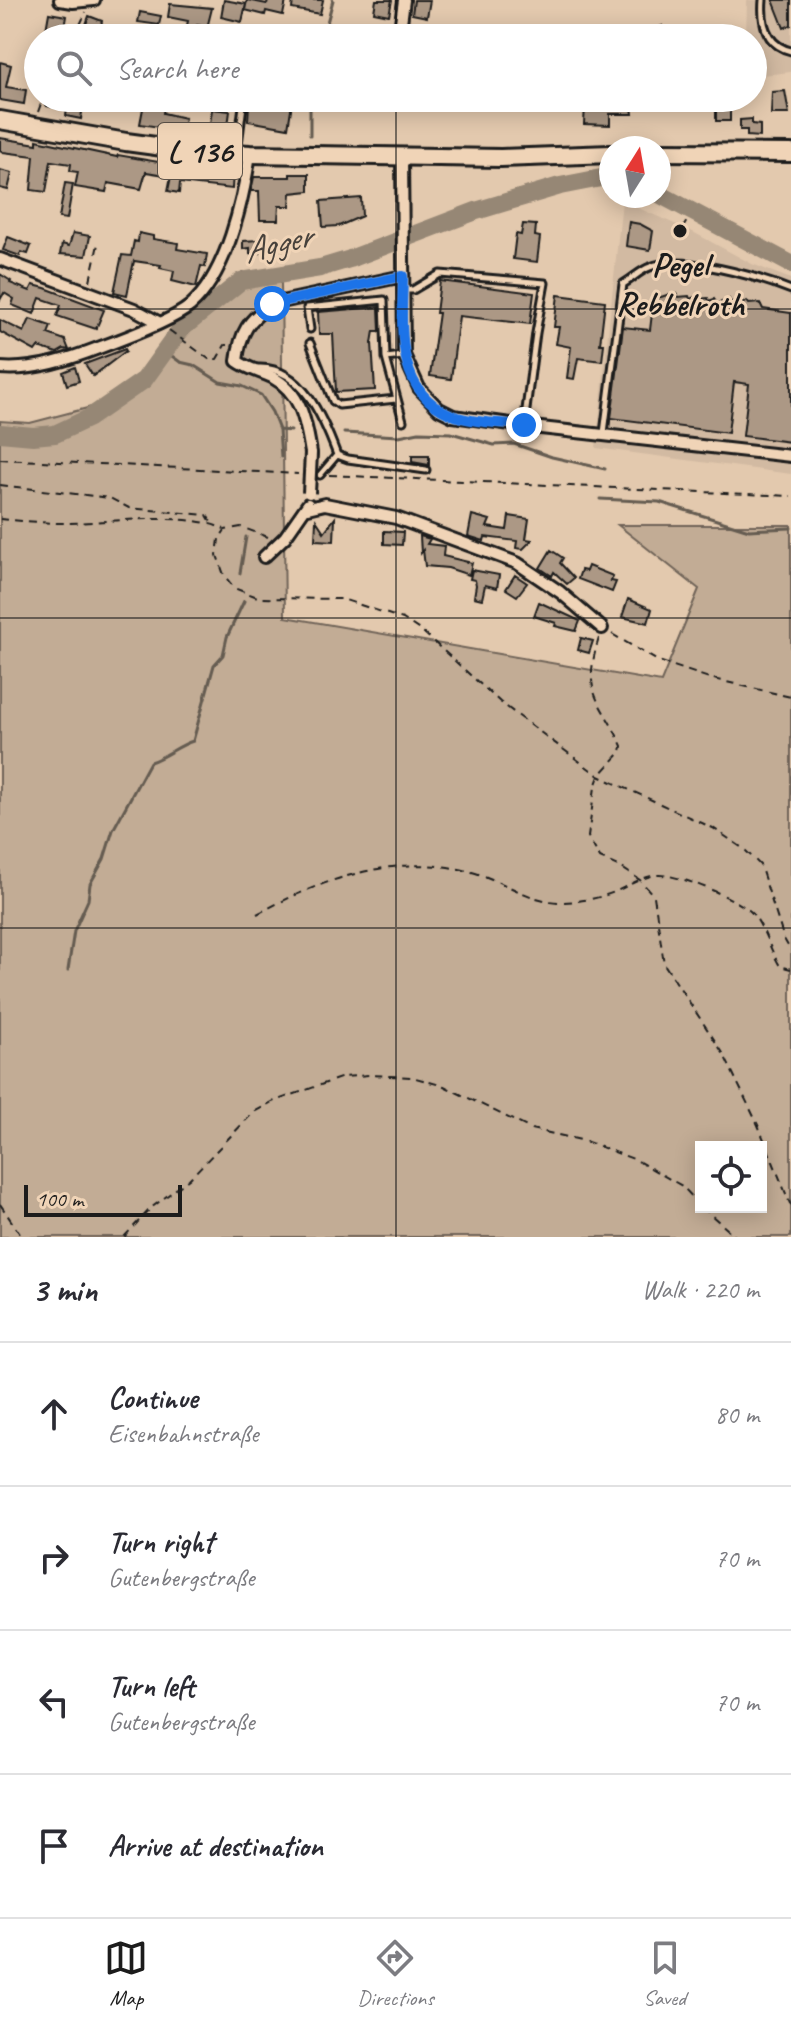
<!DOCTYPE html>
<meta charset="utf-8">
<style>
:root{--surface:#fff;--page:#f7f7f7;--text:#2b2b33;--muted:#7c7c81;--line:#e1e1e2;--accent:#1c1c1c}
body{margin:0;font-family:Caveat,sans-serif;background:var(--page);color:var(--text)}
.controls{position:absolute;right:24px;bottom:24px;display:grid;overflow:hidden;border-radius:0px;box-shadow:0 4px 20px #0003}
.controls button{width:72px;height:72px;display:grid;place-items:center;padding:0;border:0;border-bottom:2px solid var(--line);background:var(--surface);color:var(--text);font:40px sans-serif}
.compass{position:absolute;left:599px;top:136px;width:72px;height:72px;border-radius:50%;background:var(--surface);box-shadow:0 4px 20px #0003;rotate:11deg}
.scale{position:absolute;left:24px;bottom:20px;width:158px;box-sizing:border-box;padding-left:8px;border:4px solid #1c1c1c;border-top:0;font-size:22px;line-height:28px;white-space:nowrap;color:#1c1c1c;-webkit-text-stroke:6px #f0d4b7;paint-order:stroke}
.stop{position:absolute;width:24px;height:24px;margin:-18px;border:6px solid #1a73e8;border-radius:50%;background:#fff}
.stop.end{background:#1a73e8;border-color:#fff;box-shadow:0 2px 8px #0008}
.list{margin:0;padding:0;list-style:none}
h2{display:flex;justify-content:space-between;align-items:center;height:104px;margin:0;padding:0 32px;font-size:34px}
h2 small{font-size:26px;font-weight:400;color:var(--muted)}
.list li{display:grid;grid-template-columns:52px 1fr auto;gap:24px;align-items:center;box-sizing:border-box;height:144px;padding:0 32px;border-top:2px solid var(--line)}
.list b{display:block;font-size:30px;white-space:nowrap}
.list p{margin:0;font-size:26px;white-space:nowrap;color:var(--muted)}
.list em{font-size:26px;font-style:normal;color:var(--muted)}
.icon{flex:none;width:44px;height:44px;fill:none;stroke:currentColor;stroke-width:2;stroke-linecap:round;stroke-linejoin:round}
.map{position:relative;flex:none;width:791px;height:1237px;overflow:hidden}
.search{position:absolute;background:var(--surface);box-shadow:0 4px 20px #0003;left:24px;right:24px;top:24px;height:88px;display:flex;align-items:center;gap:20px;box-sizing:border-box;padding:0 28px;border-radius:44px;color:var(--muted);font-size:30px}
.sheet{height:680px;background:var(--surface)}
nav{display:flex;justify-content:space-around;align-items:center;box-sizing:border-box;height:112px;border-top:2px solid var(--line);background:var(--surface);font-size:22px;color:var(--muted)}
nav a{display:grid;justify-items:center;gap:4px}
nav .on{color:var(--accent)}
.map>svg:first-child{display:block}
.built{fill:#d2baa2}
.green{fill:#c2ac95;stroke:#6f6458;stroke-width:2;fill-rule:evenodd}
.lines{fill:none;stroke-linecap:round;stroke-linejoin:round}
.stream{stroke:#655c51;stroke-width:3}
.river{stroke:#968775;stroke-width:18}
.building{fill:#ac9885;stroke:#1c1c1c;stroke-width:2}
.service-casing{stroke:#1c1c1c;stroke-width:11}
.minor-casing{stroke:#1c1c1c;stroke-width:16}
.primary-casing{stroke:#1c1c1c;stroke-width:22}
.path{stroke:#1c1c1c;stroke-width:2;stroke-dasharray:8 6;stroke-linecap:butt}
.service{stroke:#f0d4b7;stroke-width:5}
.minor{stroke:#f0d4b7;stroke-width:10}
.primary{stroke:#f0d4b7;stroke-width:16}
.minor-bridge-casing{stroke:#1c1c1c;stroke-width:16;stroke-linecap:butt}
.minor-bridge{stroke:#f0d4b7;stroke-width:10}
.route{stroke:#1a73e8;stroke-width:10}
.grid{fill:none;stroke:#1c1c1c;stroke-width:2;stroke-opacity:0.55}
.poi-dot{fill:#1c1c1c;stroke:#f0d4b7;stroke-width:3}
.labels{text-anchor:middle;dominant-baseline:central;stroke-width:6;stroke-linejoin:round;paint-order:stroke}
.shield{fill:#f0d4b7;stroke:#5c534a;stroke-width:2}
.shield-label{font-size:32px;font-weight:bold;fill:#1c1c1c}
.poi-label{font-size:34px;font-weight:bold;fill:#1c1c1c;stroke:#f0d4b7}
.water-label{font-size:36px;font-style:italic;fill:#47413b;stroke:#f0d4b7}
</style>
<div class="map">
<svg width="791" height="1237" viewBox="0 0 791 1237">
<rect width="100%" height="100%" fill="#e3c9ae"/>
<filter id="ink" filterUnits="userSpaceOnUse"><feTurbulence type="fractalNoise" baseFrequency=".0125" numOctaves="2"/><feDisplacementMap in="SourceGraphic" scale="16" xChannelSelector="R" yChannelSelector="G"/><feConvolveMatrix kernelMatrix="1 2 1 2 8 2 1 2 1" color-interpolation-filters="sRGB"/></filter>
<g filter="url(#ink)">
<path class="built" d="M747,0H791V72L753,76V38H746Z
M622,201L691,231L752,264L791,279V474L596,448Z"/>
<path class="green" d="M242,272L281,281L285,617L661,682L699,589L618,525H791V1237H0V421L30,423L95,406L168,357ZM701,1147H761V1207H701Z"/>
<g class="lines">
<path class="stream" d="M323,38L333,0
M310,135V98
M165,351L180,362L193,365L220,382L242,386L261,395L272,412L279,430L291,431
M279,430L281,457
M344,433L399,436L419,432L451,433L494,445L514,444L552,457L605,469
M600,499L659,502L749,530L791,528
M240,573L246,537
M68,970L74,931L88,900L90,884L104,859L113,830L150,762C166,757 177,746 193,741L214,665L223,655L227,637L244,601"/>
<path class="river" d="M659,194L791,264
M0,433L33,436L55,434L89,418L144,380L180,330L241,281L320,268L350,259L476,211L560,186L611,176"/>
</g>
<path class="building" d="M224,0L246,4L242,22L221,17Z
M247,0L267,4L268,0L286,1L283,15L266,11L265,15L245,10Z
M293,0H323L320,14L292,9Z
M376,0H392L389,15L374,12Z
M414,0H430L427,17L412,14Z
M773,0H791V25L784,28Z
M170,4L212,8L208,24L206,27L197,25L194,38H184L188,21L168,17Z
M140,12L161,16L159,25L138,22Z
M49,13L67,16L64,33L46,30Z
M89,16L102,21L101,27L111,30L108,38L84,30Z
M662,26V38H634Z
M0,62L11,65L6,87L26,90L24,104L0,100Z
M785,91L789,114H771L772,92Z
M42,98H84L81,119L66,116L67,109L47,106Z
M145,98H166L163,113L185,118L183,128L179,127L178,130L140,124Z
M253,98L292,103L288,128L248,121L249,104L252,105Z
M589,98H642V107H632L633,114H610V125L584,124L585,104Z
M716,98H730V121H716Z
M212,109L230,111L228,126L210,124Z
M752,119V124L760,125V137L747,136V130H740V120Z
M0,138L37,144V140L117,157L118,155L211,171L233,172L232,189L180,183L179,193L168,191L171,176L146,172L141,189L108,183L106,192L75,187L78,172L70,171L71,164L51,161L46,192L31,190L34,156L3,152L0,150Z
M0,170L12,173L8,190L0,188Z
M290,174H309V191L291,193L290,206H279L278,220H260L259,191H251L254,177H290Z
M65,183L73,184L67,219L59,218Z
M361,198L362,216L339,226L323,227L321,201Z
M629,222L640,224L653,231L650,250L626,246Z
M523,224L536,225L535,236L540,237L537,262L513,259L516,234L521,235Z
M73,233L90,236L86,256L60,254L62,244L69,246Z
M139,233L153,236V239L178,243L177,249L207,254L205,267L201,266L196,287L172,281L174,271L160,268L161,265L134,261L127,295L114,292L122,255L131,256L134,241L138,242Z
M8,237L31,246L28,254L21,252L20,256L3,250Z
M259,240L260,253L250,254V248L243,249V241Z
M0,274L11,281L10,283L30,291L33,285L45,288L104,310L96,329L57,316L61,305L40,298L34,314L12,305L14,299L4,293L0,300Z
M440,281L534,293L530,324L459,316L451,379L430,376L439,313H436Z
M670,294L672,297L677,294L678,297L689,296L690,299L695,297L697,299L708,298L709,301L714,299L717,304L729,299L730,302L741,301L742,304L747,301L749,304L760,303L763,309L791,313V442L743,436L749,384L734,382L728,433L611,418L623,327L650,330L654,297H661Z
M558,295L605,301L600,344H604L602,361L578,358L574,379L567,378L571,347L556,344L559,327H554Z
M379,307L380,331H374L372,343L375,390L336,392L333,334H319L318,312Z
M30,319L51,326L48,334L65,340L69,350L64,349L57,353L38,347L35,351L0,332V320L24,332Z
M125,349L126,351L93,376L85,364Z
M75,367L79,381L67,385L63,372Z
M412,456H429V465L412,462Z
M472,515L490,520L487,527L507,530L509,516L529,519L526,539L532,540L523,549L516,548L517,541L485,537L484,541L468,536Z
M335,518L334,541L315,540L316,520L324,532Z
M384,531L403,532L402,545L384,544Z
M420,536L430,539L427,544L444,546L443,556L472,563L469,575L448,568L425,566L423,550L421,553Z
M551,550L563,558L560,563L574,578L567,584L554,572L552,576L540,568Z
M588,566L613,576L611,581L616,582L612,592L578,579L581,570L586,571Z
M472,570L499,575L497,588L485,585L482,599L474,597L476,585L475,580L470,579Z
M515,575L527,583L517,596L506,589Z
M628,599L652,609L648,623L622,617Z
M539,602L580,621L576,631L555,626L556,623L534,616Z
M581,638L593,641L589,653L578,650Z"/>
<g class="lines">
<defs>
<path id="service" d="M763,0C761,23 766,45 791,51
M237,152L244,98
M404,290H413L440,274L545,283L536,333L524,425
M310,329L307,308L384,300L386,358
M310,343L333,401L339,405L396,399
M403,356L386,358L403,421
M257,368C302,365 324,420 337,455L320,475
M604,433L623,284C632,279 641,270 650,267C682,254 759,277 791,290
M337,455L348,459L426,470"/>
<path id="minor" d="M60,0L73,2L94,0
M399,38L404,0
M397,101V98
M402,158L404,355L419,388L439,409L453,416L532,427L791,456
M0,259L134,309L158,322
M0,368C34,371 70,359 101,347C123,339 173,320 190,306C227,274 243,200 250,154
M311,453C306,423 302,393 272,377C259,371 248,369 237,361C240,332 249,319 272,304L403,276
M308,508L325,504L396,518L517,563L560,592L602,628
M264,557L285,537L308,504"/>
<path id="primary" d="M0,120L126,142L185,150L250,154L501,158L611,154
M659,152L791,153"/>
</defs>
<use href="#service" class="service-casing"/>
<use href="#minor" class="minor-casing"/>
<use href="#primary" class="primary-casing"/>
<path class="path" d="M74,38L86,12
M38,112L43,98
M682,229L687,221
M90,281L98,244
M169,330L210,360L217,359L225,345H228
M0,459L298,474
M329,475L791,496
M0,485L110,498L129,508L207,515L211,522
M0,519C19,521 38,522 56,523C102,524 184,510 224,529
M268,537L241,527L225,530L219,539L217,555L224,575L234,588L260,598L342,599L403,619L424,633L500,702L599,776L713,828L744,849L760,865L784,939L791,951
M612,634L656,660L709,678L791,697
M599,638C581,696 600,698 622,746L621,752L599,776L595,787L588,837L600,858L622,868L640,880L654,896L664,964L723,1053L758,1125L791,1206
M257,914C322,879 398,852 472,872C502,880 526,900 558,902C574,902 591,900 606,895C623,890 639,877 657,875C676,873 739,899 752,913C764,927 770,950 780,966L791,969
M0,1204L22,1237
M702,1207L736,1237
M124,1237L151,1208L189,1179L254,1112L272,1102L343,1077L369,1075L412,1077L444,1086L531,1129L585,1141L636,1160L682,1186L701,1206"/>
<use href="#service" class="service"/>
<use href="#minor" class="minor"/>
<use href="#primary" class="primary"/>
<defs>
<path id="minor-bridge" d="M309,493L311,453"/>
</defs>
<use href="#minor-bridge" class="minor-bridge-casing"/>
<use href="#minor-bridge" class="minor-bridge"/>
</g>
</g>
<g class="lines" filter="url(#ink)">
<path class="route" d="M272,304L403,276C402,325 394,391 450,414C469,423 503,423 524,425"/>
</g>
<path class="grid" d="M396,0V38M396,98V1237M0,309H791M0,618H791M0,928H791"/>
<circle class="poi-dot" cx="680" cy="231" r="8"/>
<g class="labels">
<rect class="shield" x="158" y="123" width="84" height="56" rx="6"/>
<g class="shield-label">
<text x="200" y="151">L 136</text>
</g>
<g class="poi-label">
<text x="680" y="264">Pegel<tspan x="680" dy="39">Rebbelroth</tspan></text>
</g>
<g class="water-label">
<text transform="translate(277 243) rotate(-14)">Agger</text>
</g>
</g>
</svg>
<div class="controls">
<button><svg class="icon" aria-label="locate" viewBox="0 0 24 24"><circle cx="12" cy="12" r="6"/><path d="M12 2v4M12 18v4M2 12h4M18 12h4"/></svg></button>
</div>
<svg class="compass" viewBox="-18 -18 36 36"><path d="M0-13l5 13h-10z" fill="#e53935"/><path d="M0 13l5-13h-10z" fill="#7c7c81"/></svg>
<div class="scale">100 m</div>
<div class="stop" style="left:272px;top:304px"></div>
<div class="stop end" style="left:524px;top:425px"></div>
<div class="search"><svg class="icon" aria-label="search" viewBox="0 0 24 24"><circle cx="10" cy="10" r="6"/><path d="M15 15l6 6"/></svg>Search here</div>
</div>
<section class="sheet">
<h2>3 min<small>Walk · 220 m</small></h2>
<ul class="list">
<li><svg class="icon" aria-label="ahead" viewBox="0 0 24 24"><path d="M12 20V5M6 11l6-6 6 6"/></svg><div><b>Continue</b><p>Eisenbahnstraße</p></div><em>80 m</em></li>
<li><svg class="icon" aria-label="right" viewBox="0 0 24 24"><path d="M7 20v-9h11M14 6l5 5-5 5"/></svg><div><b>Turn right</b><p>Gutenbergstraße</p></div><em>70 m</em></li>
<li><svg class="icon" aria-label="left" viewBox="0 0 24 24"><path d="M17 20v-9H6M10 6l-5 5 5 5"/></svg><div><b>Turn left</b><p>Gutenbergstraße</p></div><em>70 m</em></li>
<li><svg class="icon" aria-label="arrive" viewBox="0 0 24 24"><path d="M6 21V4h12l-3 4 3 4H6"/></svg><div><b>Arrive at destination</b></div></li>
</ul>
</section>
<nav>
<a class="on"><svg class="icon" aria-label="map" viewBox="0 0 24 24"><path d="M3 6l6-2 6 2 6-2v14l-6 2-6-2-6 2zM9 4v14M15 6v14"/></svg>Map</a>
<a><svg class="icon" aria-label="directions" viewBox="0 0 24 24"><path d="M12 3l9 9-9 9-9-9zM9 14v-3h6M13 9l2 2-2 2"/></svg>Directions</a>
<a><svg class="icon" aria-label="saved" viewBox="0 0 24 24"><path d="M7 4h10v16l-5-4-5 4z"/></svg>Saved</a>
</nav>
